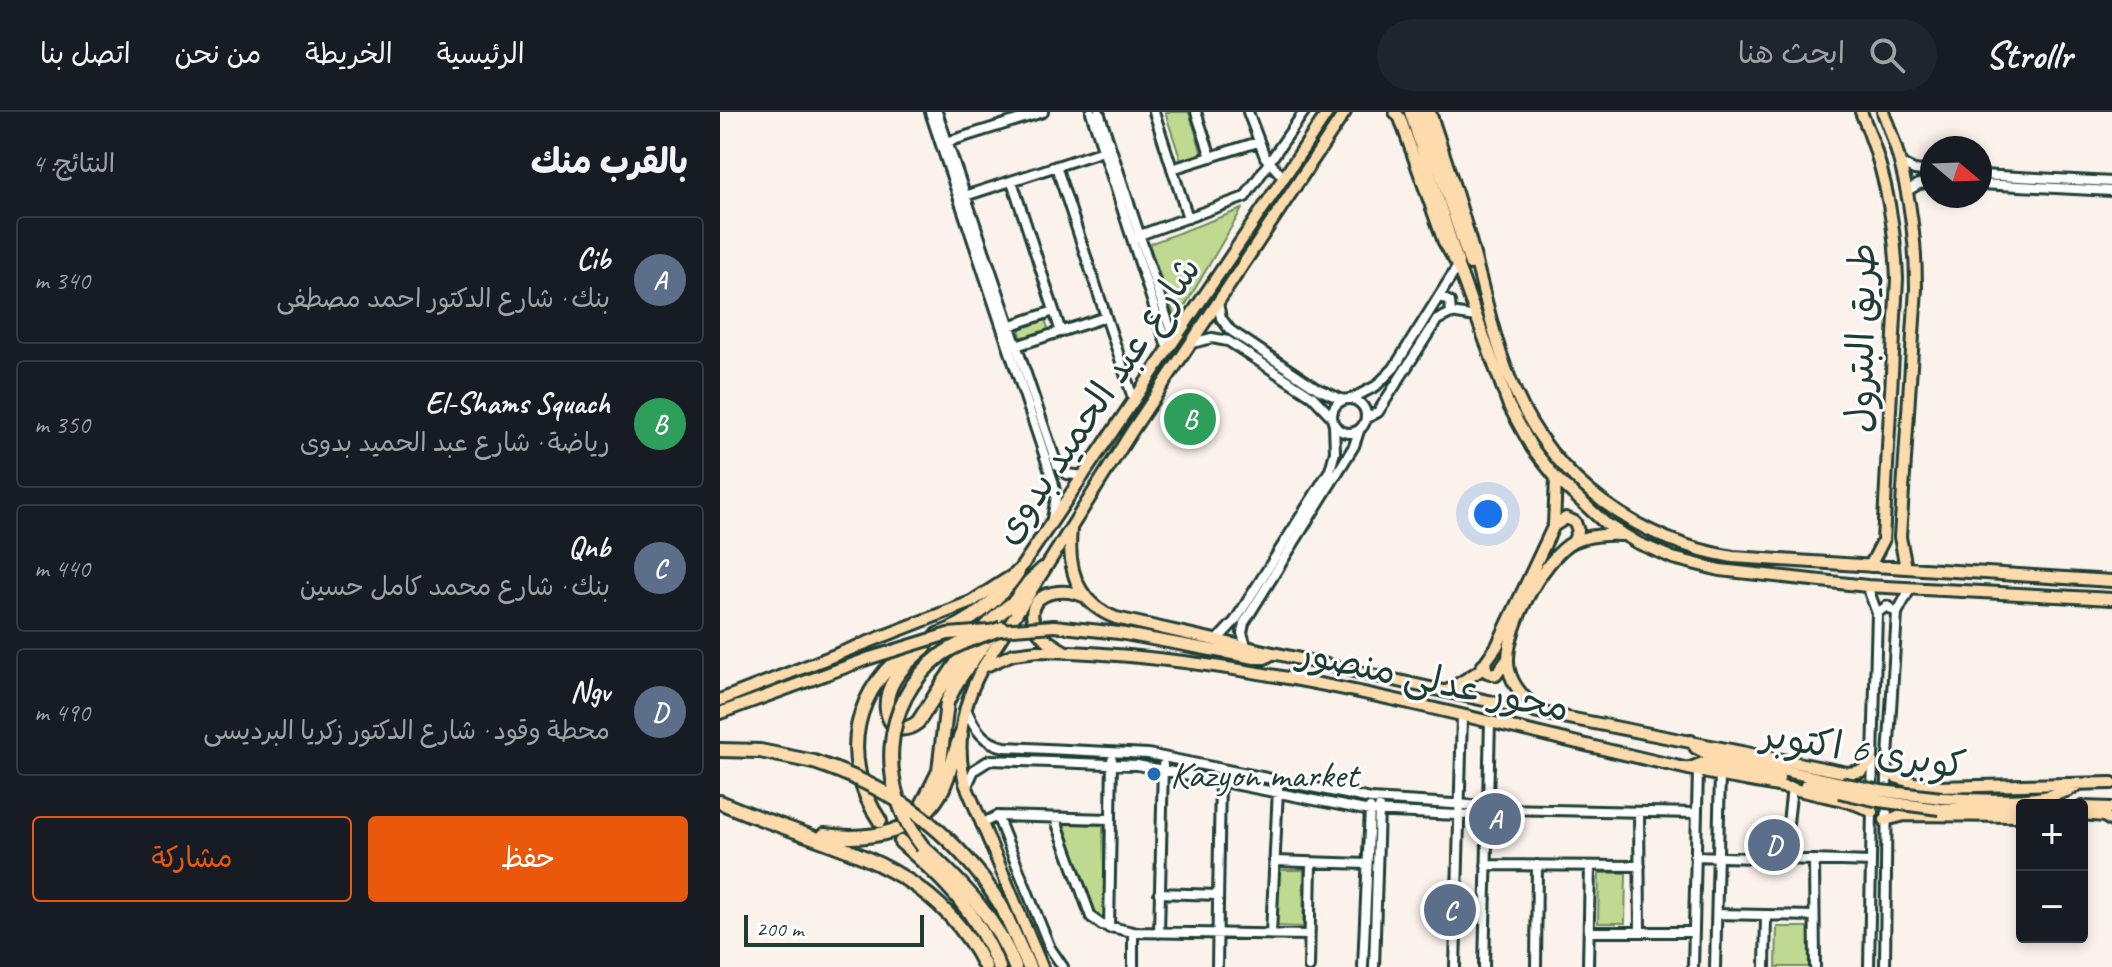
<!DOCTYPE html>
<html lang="ar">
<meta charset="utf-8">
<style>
:root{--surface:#171b24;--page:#20242c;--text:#f1f3f6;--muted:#9ea1a6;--line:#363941;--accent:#ea580c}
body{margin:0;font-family:Caveat,"Playpen Sans Arabic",sans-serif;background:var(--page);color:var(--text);direction:rtl}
.controls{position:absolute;right:24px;bottom:24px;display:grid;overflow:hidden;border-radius:8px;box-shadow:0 4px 12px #0003}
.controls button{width:72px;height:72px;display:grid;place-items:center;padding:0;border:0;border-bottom:2px solid var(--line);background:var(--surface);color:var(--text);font:40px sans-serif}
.compass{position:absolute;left:1200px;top:24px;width:72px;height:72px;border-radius:50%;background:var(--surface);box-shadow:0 4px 12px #0003;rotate:109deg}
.scale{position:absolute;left:24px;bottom:20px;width:180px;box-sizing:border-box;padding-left:8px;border:4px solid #1f3d34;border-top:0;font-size:22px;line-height:28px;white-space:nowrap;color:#1f3d34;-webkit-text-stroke:6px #fff;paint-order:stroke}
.you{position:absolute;left:768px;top:402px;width:28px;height:28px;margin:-20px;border:6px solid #fff;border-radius:50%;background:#1a73e8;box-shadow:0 0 0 12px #1a73e833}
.badge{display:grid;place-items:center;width:52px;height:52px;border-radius:50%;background:var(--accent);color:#fff;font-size:26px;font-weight:700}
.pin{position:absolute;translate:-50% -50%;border:4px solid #fff;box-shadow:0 2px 8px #0006}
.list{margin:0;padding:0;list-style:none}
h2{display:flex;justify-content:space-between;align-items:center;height:104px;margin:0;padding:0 32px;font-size:34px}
h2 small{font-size:26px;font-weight:400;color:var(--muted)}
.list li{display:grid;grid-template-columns:52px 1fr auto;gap:24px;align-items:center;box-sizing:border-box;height:128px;margin:0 16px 16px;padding:0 16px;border:2px solid var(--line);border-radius:8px}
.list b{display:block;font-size:30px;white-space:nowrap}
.list p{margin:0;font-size:26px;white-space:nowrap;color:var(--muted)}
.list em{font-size:26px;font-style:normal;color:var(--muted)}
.actions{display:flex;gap:16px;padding:24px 32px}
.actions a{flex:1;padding:18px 0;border:2px solid var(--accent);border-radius:8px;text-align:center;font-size:28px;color:var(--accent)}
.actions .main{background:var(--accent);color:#fff}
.icon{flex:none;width:44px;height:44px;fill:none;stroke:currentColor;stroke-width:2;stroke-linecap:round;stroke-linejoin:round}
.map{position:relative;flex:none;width:1392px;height:855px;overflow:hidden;direction:ltr}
header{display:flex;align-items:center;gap:48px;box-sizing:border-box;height:112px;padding:0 40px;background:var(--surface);border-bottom:2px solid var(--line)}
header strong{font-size:38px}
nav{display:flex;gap:44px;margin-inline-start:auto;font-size:28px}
.search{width:560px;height:72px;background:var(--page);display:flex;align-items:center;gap:20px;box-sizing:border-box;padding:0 28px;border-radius:44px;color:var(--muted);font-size:30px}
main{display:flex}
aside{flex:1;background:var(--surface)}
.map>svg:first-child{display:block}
.green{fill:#c0d990;stroke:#708b62;stroke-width:2}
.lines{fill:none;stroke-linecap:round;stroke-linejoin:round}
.minor-casing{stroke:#1f3d34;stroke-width:14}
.major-casing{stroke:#1f3d34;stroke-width:16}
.highway-casing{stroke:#1f3d34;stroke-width:18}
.minor{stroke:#fff;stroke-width:8}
.major{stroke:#fedbac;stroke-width:10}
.highway{stroke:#fedbac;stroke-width:12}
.major-bridge-casing{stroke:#1f3d34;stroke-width:16;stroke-linecap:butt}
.highway-bridge-casing{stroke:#1f3d34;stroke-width:18;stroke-linecap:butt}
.major-bridge{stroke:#fedbac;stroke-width:10}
.highway-bridge{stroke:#fedbac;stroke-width:12}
.poi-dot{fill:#1f6fb2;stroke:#fff;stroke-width:3}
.labels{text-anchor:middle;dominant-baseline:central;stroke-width:6;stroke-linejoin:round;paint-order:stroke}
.street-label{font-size:38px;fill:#1f3d34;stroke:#fff}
.poi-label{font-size:38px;fill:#1f3d34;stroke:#fff;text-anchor:start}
</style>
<header>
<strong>Strollr</strong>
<div class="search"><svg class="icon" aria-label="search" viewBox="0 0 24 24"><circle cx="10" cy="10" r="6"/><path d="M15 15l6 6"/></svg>ابحث هنا</div>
<nav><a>الرئيسية</a><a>الخريطة</a><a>من نحن</a><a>اتصل بنا</a></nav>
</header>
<main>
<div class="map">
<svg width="1392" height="855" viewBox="0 0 1392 855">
<rect width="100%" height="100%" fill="#fbf2eb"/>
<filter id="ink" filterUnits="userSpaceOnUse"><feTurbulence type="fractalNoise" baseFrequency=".0125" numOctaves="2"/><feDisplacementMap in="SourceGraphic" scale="16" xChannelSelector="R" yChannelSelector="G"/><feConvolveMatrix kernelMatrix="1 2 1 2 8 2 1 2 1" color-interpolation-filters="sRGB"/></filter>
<g filter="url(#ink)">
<path class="green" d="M445,0H469L482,42L461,49Z
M522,97L456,209L429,132Z
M325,207L329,219L302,227L299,216Z
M344,712L383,713L385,810L375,806Z
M557,758H584L583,815L555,814Z
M879,761H906L905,811H878Z
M1057,815H1090L1089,855H1056Z"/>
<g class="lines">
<defs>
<path id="minor" d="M210,0L333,369L336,385L332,407
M217,0L337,353L347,362L364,364
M371,0L448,238
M379,0L454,228
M434,0L468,106
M476,0L491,45
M528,0L545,45L563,65
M227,30L323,0
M1180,51L1194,58L1212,60
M336,54L414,289
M452,57L538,30
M1260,63L1392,70
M292,69L341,220
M1260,72L1392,79
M1187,79L1199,72L1212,70
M245,84L383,39
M417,124L525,85L584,0
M721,185L730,190L731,201
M498,191L501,206L510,218L598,277L623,288
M289,214L334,199
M472,231L492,226L508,229L592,284L612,305
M296,234L386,205
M612 304a17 17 0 1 1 34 0a17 17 0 1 1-34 0Z
M631,287L656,274L674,256L738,154
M647,306L658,300L717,208L731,201L756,205
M1147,474L1157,501L1152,683
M1157,501L1167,494L1177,501
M498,527L515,509L610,358L615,340L614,313
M526,534L522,521L524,511L634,334L639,319
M246,597C255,617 263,631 285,635L428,642L651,687L766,694L778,697L976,701
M247,674L254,658L270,648L417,653L650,699L738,703L766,702L778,697
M919,700L920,820
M277,704L330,836L343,855
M335,706L371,805L382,813L413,820L589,823
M261,712L277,704L391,707
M975,744L1151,750
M1064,747L1072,675
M1094,748L1095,855
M554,749L647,752
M766,753L920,754
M439,781L498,783
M997,802L1094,804
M389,816L392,648
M413,820V855
M869,820H974
M439,821L443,653
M551,822L558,677
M497,855L500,666
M589,855L591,751
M643,855L650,696
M654,855L659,696
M735,855L742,604
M764,855L770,609
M816,855L817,753
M868,855L870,754
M973,855L978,659
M995,855L1000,663
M1045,855L1046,803
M1149,855L1152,696
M1165,855L1167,662L1177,501L1190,477"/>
<path id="major" d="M675,0L680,6L724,130L738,154L789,294L812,336L836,366L886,412L918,431L953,446L1000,458L1147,474L1392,487
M690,0L738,150
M700,0L750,152
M710,0C725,46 741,93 753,139C766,186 775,234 795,279C834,369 918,429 1013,445L1392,469
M1141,0C1164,53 1175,109 1177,167L1163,429L1150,454
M1163,0C1186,56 1196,116 1196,176L1180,425L1186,456
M835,413L846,406L855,410L858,419L853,430
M351,417C347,456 356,491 396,506L818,600L1128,661L1142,659L1152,648
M334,514L399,521L535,546H545L553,541
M346,540C336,534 322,527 316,516C300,483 339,473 363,484
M765,552L767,560L776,563L787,548
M266,554L293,542L318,539C539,543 754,609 969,657C1012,667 1056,672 1100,683C1118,687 1136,690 1152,700
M727,579L759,559L777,534L834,413L836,366
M0,588L251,490L298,460L608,0
M817,598C805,586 793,575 789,558C781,524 823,446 853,430C868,423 886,422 902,423
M0,601L150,546
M971,629L976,636L988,642L1121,671
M968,657L983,651L1059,667
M1167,662L1194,671L1217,675L1392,671
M1086,673L1119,680
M1222,686C1259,687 1327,694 1358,673
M1362,695L1392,696
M1219,697L1302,696
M1362,702L1384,704L1392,709
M1165,708L1185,703L1302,704
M322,855L245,671C235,631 242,594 261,558L412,319L625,0"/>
<path id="highway" d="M291,494L309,470L323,457
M217,523C250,511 278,489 298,460
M205,535C191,547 175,561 169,579C161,602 174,629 198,610C226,568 252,520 294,490
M0,638L40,639L94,650
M0,690C100,735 211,744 265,855
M195,707L219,659L227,590L237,570L273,519
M160,709C118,647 132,573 197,533
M104,723C149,729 201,722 223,676C231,659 234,640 241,623
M181,730C226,769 256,799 279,855
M203,735C242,771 275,804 295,855
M264,768L282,795L309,855"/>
</defs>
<use href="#minor" class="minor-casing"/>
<use href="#major" class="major-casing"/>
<use href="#highway" class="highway-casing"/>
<use href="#minor" class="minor"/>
<use href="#major" class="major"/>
<use href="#highway" class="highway"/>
<defs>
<path id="major-bridge" d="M150,546L228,522L334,514
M1121,671L1161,679L1222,686
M1119,680L1159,689L1219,697"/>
<path id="highway-bridge" d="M94,650C164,673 219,709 264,768
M203,735C157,677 159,590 221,543C239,530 262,524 282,516"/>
</defs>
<use href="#major-bridge" class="major-bridge-casing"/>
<use href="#highway-bridge" class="highway-bridge-casing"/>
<use href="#major-bridge" class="major-bridge"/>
<use href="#highway-bridge" class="highway-bridge"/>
</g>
</g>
<circle class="poi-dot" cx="434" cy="662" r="8"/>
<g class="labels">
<g class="street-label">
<text transform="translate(1141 226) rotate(-89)">طريق البترول</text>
<text transform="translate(377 288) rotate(-56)">شارع عبد الحميد بدوى</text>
<text transform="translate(714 568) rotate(12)">محور عدلى منصور</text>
<text transform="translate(1144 638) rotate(9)">كوبرى 6 اكتوبر</text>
</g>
<g class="poi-label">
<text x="450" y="662">Kazyon market</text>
</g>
</g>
</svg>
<div class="controls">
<button>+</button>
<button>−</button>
</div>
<svg class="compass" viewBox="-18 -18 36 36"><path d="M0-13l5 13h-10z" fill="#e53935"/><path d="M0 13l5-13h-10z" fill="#9ea1a6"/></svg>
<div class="scale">200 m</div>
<div class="you"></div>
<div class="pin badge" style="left:775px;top:707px;background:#5c6f8a">A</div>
<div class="pin badge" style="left:470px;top:307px;background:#2e9e5b">B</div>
<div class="pin badge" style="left:730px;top:798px;background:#5c6f8a">C</div>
<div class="pin badge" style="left:1054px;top:733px;background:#5c6f8a">D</div>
</div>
<aside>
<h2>بالقرب منك<small>النتائج: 4</small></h2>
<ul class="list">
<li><span class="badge" style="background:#5c6f8a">A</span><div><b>Cib</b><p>بنك · شارع الدكتور احمد مصطفى</p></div><em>340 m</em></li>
<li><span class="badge" style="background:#2e9e5b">B</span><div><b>El-Shams Squach</b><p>رياضة · شارع عبد الحميد بدوى</p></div><em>350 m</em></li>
<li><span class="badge" style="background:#5c6f8a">C</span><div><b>Qnb</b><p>بنك · شارع محمد كامل حسين</p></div><em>440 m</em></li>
<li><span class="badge" style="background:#5c6f8a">D</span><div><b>Ngv</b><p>محطة وقود · شارع الدكتور زكريا البرديسى</p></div><em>490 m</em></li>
</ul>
<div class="actions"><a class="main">حفظ</a><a>مشاركة</a></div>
</aside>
</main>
